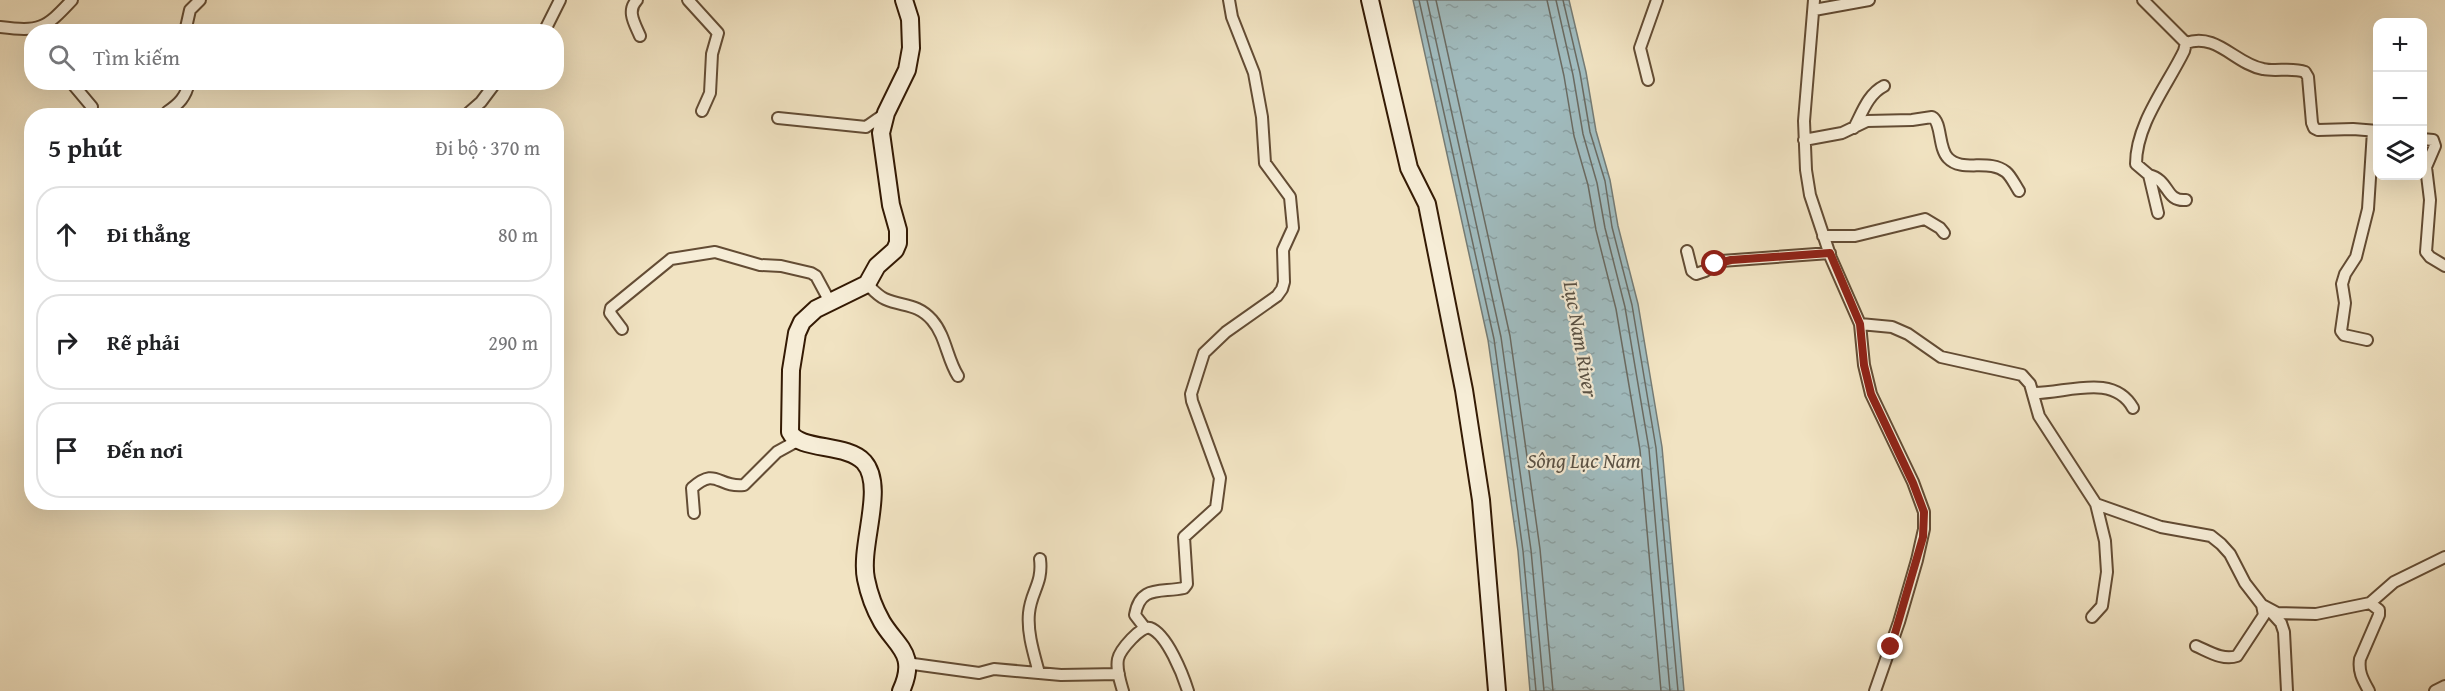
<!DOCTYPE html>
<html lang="vi">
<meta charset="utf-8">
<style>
:root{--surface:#fff;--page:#f6f6f6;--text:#202124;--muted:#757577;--line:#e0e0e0}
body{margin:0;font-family:"Gentium Book Plus",serif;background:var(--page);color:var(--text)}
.controls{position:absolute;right:18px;top:18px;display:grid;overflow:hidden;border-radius:12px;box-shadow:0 6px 24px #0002}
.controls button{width:54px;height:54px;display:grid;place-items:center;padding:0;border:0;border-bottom:2px solid var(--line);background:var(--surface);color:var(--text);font:30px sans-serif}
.stop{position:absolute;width:18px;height:18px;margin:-14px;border:4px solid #8f2418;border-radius:50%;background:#fff}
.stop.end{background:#8f2418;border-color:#fff;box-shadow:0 2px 6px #0008}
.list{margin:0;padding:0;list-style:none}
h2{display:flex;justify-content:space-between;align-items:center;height:78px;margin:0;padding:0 24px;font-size:26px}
h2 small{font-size:20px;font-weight:400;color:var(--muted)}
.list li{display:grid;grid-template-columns:39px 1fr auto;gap:18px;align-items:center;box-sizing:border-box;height:96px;margin:0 12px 12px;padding:0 12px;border:2px solid var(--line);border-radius:24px}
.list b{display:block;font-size:22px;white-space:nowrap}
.list em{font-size:20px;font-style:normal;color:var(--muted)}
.icon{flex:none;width:33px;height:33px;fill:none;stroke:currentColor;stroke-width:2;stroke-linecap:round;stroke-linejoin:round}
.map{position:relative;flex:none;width:2445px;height:691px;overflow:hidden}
.search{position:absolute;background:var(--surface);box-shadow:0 6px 24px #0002;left:24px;top:24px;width:540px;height:66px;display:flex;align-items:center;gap:15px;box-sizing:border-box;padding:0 21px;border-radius:24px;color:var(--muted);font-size:22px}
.panel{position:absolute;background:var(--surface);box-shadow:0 6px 24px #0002;left:24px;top:108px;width:540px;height:402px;border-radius:24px}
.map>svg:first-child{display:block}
.water{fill:url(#water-ripples);stroke:#757b74;stroke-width:1.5}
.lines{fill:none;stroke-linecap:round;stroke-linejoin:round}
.shore{stroke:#6a6a61;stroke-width:1.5}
.street-casing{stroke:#634c34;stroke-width:14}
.secondary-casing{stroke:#341a04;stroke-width:20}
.street{stroke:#f6edd7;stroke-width:10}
.secondary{stroke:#f6edd7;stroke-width:16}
.route{stroke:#8f2418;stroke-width:8}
.labels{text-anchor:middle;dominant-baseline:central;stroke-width:4.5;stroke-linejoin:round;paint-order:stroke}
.water-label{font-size:21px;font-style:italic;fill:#5a5245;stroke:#f6edd7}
</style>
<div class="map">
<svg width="2445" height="691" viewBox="0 0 2445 691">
<defs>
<pattern id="water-ripples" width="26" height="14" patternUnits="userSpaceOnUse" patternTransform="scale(1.5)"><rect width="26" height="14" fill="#a0bbbe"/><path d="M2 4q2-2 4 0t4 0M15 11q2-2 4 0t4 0" fill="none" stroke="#8aa0a2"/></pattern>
</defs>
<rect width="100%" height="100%" fill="#f1e3c2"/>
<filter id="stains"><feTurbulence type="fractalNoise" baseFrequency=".00333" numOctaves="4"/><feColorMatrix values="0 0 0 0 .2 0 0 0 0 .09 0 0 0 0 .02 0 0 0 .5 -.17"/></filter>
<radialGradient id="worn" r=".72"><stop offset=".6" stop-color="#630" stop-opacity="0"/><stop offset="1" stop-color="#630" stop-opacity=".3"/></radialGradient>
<path class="water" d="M1413,0H1569L1586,72L1596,131L1610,180L1618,226L1638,304L1662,447L1684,691H1530L1518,551L1488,340Z"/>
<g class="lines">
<path class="shore" d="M1419,0L1494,339L1523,551L1536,691
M1427,0L1501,337L1531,550L1544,691
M1436,0L1510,336L1540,549L1553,691
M1547,0L1564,76L1574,136L1588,185L1596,230L1616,309L1640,450L1661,691
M1556,0L1573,75L1583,134L1597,183L1605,228L1625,307L1649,449L1670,691
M1563,0L1580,73L1590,132L1605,181L1612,227L1632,305L1656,448L1678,691"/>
<defs>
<path id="street" d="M637,0C626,11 635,24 640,36
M688,0L718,33L712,54L710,93L702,111
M1814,0L1804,121L1806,170L1810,195L1831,258L1860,324L1864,365L1871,394L1913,482L1924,512V529L1917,560L1899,622L1875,691
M2143,0L2186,43L2184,51C2167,86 2136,124 2136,164L2149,175L2158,213
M1814,10L1869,0
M0,27C40,32 45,29 72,0
M185,32L190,10L200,0
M544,32L560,0
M2186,43C2217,32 2235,64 2263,69C2276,72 2292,67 2305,72L2308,77L2312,123L2314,128L2318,130L2353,129L2378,131
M1648,80L1640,48L1657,0
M71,82L92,107
M167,112C179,104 186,97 189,82
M465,116L481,102L496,82
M778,118L866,127L886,113
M1854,128C1862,113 1868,94 1884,86
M2422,139L2433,140L2435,146L2426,167L2430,200L2426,252L2430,257L2445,266
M1804,140L1842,133L1867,121L1912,120L1932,117C1942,122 1938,148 1948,158C1962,173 1989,158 2006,172C2011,176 2015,185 2019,191
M2149,175C2170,180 2165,202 2186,200
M1823,236H1855L1925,219L1940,228L1944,233
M1687,251L1692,271L1696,274L1705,271L1721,261L1830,253
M867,284C872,289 878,296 885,299C903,307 917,303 932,320C946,336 947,359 958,376
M1860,324L1892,327L1908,334L1941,357L2022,375L2030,384L2039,416L2096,504L2161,527L2211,536L2221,544L2230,554L2245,583L2262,605L2277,613L2316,614L2370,603L2394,582L2445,557
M622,329L610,313L611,308L671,259L715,252L760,265L781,266L811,273L816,276L830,302
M2367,340L2344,335L2341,331L2345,303L2342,284L2345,274L2356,257L2368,209L2373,131
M2033,393C2065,394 2113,372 2133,408
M694,513L692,488C717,466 717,488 744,485L777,452L797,441
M2271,612L2281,623L2284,632L2287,691
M2092,617L2102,606L2107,572L2105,541L2096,504
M1145,628L1135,615C1140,585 1160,593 1184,588L1187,584L1184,537L1216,508L1220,478L1192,401L1191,394L1204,353L1226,332L1277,296L1282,289L1284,282L1283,250L1293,228L1290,197L1265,163L1262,117L1254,73L1232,17L1229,0
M2196,646C2208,651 2223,661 2237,656L2264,615L2262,605
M906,663L979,673L994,669L1061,675L1119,674
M1039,673C1034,654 1027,633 1029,613C1031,591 1043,584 1040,559
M1123,691C1120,681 1116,669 1118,659C1120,650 1141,625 1150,628C1167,634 1183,675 1188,691
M2369,691C2363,680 2358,672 2360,659L2379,615V610L2370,603
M2435,691L2445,686"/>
<path id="secondary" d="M1370,0L1409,168L1427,204L1464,390L1481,500L1497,691
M901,691C918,654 897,647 882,622C874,608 869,594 866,579C859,545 886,487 864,462C847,443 799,451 790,432L791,370L797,333L802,322L816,309L867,284L877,266L895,250L898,243V230L891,205L881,133L886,113L907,70L911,48L910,19L904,0"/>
</defs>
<use href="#street" class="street-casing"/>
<use href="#secondary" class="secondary-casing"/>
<use href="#street" class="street"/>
<use href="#secondary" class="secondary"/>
</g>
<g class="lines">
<path class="route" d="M1715,264L1731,260L1830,253L1860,324L1864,365L1871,394L1913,483L1924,512L1923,537L1891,647"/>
</g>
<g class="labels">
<g class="water-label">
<text transform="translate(1581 339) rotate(80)">Lục Nam River</text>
<text x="1584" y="460">Sông Lục Nam</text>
</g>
</g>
<rect width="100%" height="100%" filter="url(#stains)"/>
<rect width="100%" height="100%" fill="url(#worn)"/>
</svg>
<div class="controls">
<button>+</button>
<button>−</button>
<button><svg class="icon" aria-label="layers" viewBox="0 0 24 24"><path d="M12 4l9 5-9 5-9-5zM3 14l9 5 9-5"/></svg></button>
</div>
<div class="stop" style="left:1715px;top:264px"></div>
<div class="stop end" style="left:1891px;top:647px"></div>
<div class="search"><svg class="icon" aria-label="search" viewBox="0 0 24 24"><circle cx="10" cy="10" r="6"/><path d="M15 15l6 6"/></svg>Tìm kiếm</div>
<section class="panel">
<h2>5 phút<small>Đi bộ · 370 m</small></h2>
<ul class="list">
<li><svg class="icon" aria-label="ahead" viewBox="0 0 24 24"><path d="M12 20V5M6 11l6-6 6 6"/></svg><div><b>Đi thẳng</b></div><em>80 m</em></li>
<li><svg class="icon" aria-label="right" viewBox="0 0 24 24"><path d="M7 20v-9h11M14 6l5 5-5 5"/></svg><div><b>Rẽ phải</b></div><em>290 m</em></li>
<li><svg class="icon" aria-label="arrive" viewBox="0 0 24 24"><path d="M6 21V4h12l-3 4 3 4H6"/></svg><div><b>Đến nơi</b></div></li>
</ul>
</section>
</div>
